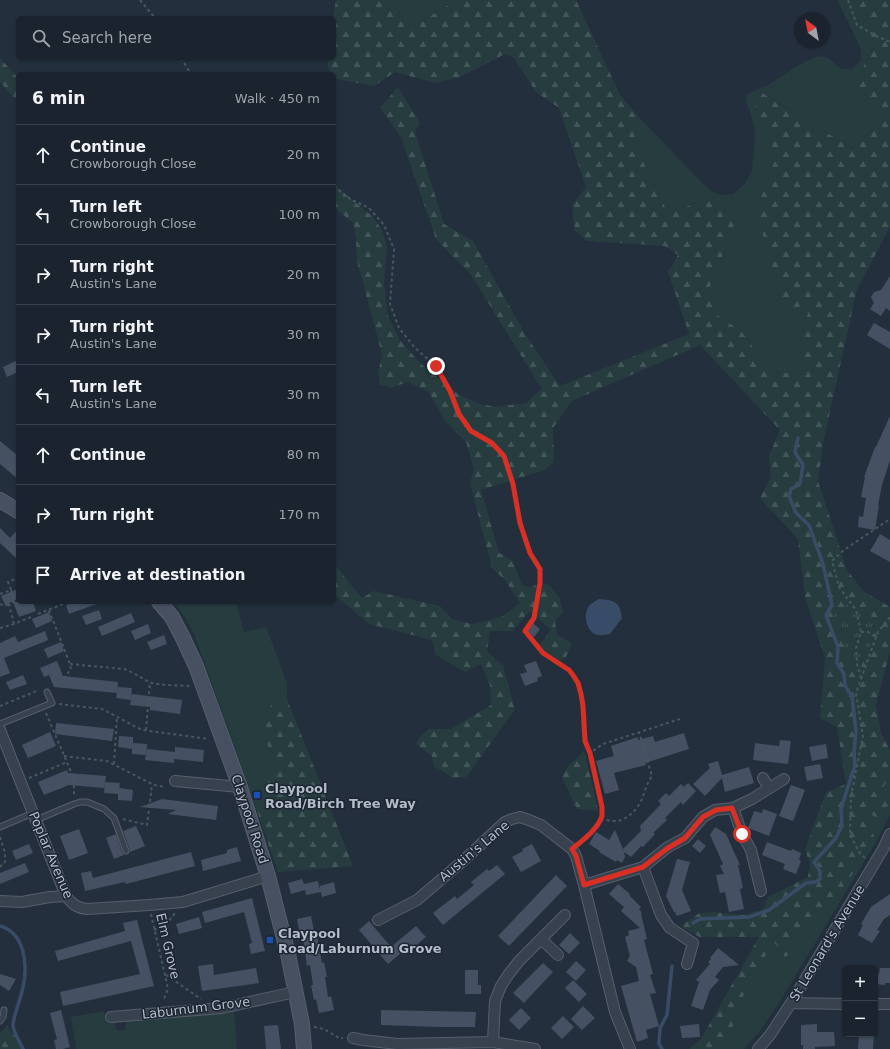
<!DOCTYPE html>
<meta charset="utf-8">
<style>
:root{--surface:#1b232e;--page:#242b36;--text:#f1f3f6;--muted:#a0a4aa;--line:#39404a}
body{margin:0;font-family:"DejaVu Sans",sans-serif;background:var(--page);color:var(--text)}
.controls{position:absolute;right:12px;bottom:12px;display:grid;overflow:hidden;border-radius:6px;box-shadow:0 1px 3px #0004}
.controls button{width:36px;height:36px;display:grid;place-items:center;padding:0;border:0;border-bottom:1px solid var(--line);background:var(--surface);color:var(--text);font:20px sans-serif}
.compass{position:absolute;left:794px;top:12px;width:36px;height:36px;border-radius:50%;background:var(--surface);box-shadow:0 1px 3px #0004;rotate:328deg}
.stop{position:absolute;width:12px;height:12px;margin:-9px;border:3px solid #d93025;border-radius:50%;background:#fff}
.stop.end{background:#d93025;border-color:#fff;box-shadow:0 1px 4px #0008}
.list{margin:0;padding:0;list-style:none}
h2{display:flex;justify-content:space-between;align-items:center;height:52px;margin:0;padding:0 16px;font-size:17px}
h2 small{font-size:13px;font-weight:400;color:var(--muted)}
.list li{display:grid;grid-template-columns:26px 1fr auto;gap:12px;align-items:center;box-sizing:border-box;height:60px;padding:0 16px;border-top:1px solid var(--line)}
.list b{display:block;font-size:15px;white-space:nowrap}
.list p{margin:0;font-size:13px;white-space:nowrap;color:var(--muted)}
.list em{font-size:13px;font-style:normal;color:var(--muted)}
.icon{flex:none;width:22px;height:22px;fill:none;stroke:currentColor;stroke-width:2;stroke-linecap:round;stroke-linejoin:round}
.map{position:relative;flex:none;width:890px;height:1049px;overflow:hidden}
.search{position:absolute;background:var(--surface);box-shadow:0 1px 3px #0004;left:16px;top:16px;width:320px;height:44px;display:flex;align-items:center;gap:10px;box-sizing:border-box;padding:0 14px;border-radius:6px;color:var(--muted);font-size:15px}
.panel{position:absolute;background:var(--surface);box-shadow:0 1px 3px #0004;left:16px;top:72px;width:320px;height:532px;border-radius:6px}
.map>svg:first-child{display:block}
.grass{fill:#263c3f}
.forest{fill:url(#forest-firs)}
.park{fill:url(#park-tufts)}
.water{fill:#394c67}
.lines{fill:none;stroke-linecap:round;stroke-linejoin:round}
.stream{stroke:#394c67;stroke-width:3.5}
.building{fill:#455162}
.lane-casing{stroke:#565f6c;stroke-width:7}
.street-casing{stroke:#565f6c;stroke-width:12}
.secondary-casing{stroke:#565f6c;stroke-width:16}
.path{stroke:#44595c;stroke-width:2;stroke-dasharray:3 3;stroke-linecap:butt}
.lane{stroke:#38414e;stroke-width:5}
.street{stroke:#38414e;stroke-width:10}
.secondary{stroke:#465061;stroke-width:14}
.route{stroke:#d93025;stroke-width:5}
.transit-dot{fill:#1a4fb4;stroke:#1d2633;stroke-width:1.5}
.labels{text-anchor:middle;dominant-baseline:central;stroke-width:3;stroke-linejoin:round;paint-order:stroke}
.poi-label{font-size:13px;font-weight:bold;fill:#b4bcc9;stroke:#1d2633;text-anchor:start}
.street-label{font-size:13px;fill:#b4bcc9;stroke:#1d2633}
</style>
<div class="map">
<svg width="890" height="1049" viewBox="0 0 890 1049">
<defs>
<pattern id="forest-firs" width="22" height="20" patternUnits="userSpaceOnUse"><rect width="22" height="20" fill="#263c3f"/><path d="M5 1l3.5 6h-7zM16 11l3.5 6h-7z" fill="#435659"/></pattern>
<pattern id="park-tufts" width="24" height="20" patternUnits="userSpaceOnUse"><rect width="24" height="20" fill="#263c3f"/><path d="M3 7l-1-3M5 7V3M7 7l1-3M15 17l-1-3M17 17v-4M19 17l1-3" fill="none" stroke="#435659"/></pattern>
</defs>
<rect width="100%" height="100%" fill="#242f3e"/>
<path class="grass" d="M392,0H457L415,25L401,16Z
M837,0H853L875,44L855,83L883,118L853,149L762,92L755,106L776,157L759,203L788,313L802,305L808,313L799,343L808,375L771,371L741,331L716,314L708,292L717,270L705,198L669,215L634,143L639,117L708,189L720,195L733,194L744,185L752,171L755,134L752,117L746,101L747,94L770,84L799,65L818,56L828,58L842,69H852L861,60V49Z
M181,602H236L244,632L266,627L287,683V699L274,701L262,719L273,769L249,787L194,634L186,619L176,605Z
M890,777V815L876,842L779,1003L761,1030L744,1049H725L746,988L774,941L793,952L796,936L814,912L828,907L869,813L889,804L879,793Z
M234,1010L237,1049H76L71,1017L104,1011L106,1022L114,1021L117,1031L125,1030L127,1020Z"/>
<path class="forest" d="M336,0H392L401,16L415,25L457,0H576L620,95L639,117L634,143L669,215L705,198L738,215L708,292L716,314L741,331L771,371L807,375L799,343L808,313L802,305L788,313L765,250L759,203L776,157L755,106L761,92L853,149L882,118L855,83L875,44L853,0H890V227L857,289L823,443L818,481L847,570L863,591L890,607V652L876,704L881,733L890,750V777L879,793L889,804L879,818L869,814L867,818L876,842L828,907L814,912L796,936L793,952L785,957L774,942L746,988L725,1049H689L701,1039L759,937H699L681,926L698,914L711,912L743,915L763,909L768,897L808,877L810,864L805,849L826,792L846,784L837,727L820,718L825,658L805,597L798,539L760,498L771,477L769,456L780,430L700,345L572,401L553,428L554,462L545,470L481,490L499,553L513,561L522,585L530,588L540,583L549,585L559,597L563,612L555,622L557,635L572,643L566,657L561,661L541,649L540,644L551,630L530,611L512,631H490L487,651L503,666L515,710L466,777L453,778L434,766L432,756L416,744L420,737L429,729H451L491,705L490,685L481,664L465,672L436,655L432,640L369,624L334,594V564L362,598L374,591L440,606L452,619L472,624L501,617L520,603L505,580L492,568L470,483L474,469L466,442L444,420L429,392L408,382L390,388L380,384L378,374L382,354L357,261L356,238L353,223L334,207V185L372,216L382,230L387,247L384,282L388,316L400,340L420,363L458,394L477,403L495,407L526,403L542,389L471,275L436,239L401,137L380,108L398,87L420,123L415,132L444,224L473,241L525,334L560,386L689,334L668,272L678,255L665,246L587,241L575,231L572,205L586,187L559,108L536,92L514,58L505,54L460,77L435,83L395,72L374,86L336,79L334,76V74H333L328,67V58H334V18H333Z
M0,58L18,78V102L0,82Z
M287,699L353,866L278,872L249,787L273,769L262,719L274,701Z
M584,751L594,791L598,811L577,809L562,778L567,767Z
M7,1026L25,1049H0V1033Z"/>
<path class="park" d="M855,600L864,612L881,622L876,630L861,667L849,665L845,646L834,613Z"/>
<path class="water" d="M599,599C615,600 620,602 622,618L610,634C605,635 600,636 595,634C586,629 583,614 589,606C591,603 596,601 599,599Z"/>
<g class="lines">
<path class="stream" d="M693,923L700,919L749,917L769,910L806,883L816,882L820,879V871L814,862L836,838L842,825L841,809L855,765L854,752L856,731L852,697L845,685L844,674L837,663L838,647L826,615L832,605L823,564L809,525L796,513L789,496L791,489L800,484L803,465L795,452L798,438
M0,926C25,933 28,965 23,987C22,995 12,1020 13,1026C14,1033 20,1042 23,1049
M662,1049L659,1044L660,1028L667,1015L672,966"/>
</g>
<path class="building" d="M890,276V311L886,308L881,316L870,309L874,303L871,297L874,292L881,290Z
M874,323L890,332V349L867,335Z
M18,360V372L7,377L3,367Z
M890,416V460L882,485L878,505H879L875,530L858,527L859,516L863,517L866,498L861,497L865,477H864L875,447H876Z
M0,441L18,456V479L0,464Z
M0,528L10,538L18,529V560L0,543Z
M880,534L890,540V562L870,551Z
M18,589V599L5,605L1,596Z
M13,602H33L36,611L19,617Z
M74,602H99V603L69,614L66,605Z
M99,610L102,619L86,625L82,616Z
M49,612L52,621L36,628L32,619Z
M131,613L135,622L102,636L98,627Z
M533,623L540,629L534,637L526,630Z
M148,624L151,633L135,640L131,631Z
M45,631L48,640L4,658L10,673L0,677V643L15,636L18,642Z
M164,635L167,644L151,650L147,642Z
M61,642L64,651L48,658L44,649Z
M57,661L63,676L118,682L117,693L54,687L49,675L44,677L40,668Z
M536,661L542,676L537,678L538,681L525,686L520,674L527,672L524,665Z
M23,675L27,684L10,690L6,682Z
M118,687L132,688L131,700L116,698Z
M132,694L182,700L180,714L150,710V707L130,705Z
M56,723L114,729L112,741L55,734Z
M50,732L56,746L28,758L22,745Z
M684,733L689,749L645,763L646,765L614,773L619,790L605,794L596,761L614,756L611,746L638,737V740L653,736L655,742Z
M119,736L133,737V743L147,744L146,755L132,754V749L118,747Z
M780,740L791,741L788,764L753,760L755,743L779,746Z
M826,744L828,758L812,761L809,747Z
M175,747L204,750L203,762L174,759V763L145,760L147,749L175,752V753Z
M718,761L722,775L749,767L754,783L725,792L722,778L705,796L693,784L710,768L708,764Z
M820,764L823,778L807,781L804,767Z
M67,770L68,773L106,776L104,788L69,785L44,795L38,782Z
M105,782L120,783L119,791V788L133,790L132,801L118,800V794L104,793Z
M688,783L696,791L683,805L681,802L665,818L667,820L653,833L655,834L643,847L641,846L631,857L624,852L625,857L622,863L617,860L616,862L599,852L600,851L589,844L596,832L609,840L615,830L623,849L641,831L640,826L661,804L658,801L666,793L669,796L681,784L684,787Z
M791,785L805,790L793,821L779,816Z
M162,799L218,806L216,820L168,814L176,810L140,807Z
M763,809L777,814L769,836L748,828L754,811L762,813Z
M136,826L145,846L130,852V850L123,831Z
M715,827L726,834L740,865H738L743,888L740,889L744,909L729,912L725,892L720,893L716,875L724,874L720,866L723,864L710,835Z
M79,829L88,853L69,860L60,836Z
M116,834L122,852L124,855L114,859L106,838Z
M698,839L706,846L700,853L692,846Z
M767,842L791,851L792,849L801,853L799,860L801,861L796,874L783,869L785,864L762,855Z
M29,844L33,853L16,860L12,851Z
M532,844L541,861L521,872L512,857L523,851L522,849Z
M237,847L241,861L203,871L201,860L227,853V850Z
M191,852L195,866L126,884L125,882L85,891L81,873L91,871L93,878Z
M677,859L690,862L682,890L691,911L677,916L675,912H674L666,896Z
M25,863L29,872L0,884V873Z
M497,865L505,874L443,925L433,913L455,896L457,899L474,885L471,882L487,869L489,871Z
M556,875L567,886L509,946L498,936Z
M302,879L304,884L318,881L320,890V886L334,882L336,893L322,897L321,892L306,895L305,890L291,894L288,883Z
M618,884L630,894L629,895L641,907L639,909L642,913L641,914L647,939L644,940L653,974L650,975L656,993L650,994L659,1026L646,1030L648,1038L637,1042L621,986L639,981L636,967L627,961L630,956L625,937L629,935L628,931L640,928L621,911L624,907L609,894Z
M890,894V915L884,919L877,930L880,931L872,943L858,935L863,925L861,924L871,907Z
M252,898L265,951L251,954L249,944L252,943L244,912L205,923L202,912Z
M311,916L314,931L316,930L322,963L324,962L327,977H325L328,997L331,996L334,1010L319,1013L316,999L314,1000L311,985H313L310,965L307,966L302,933L300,934L297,919Z
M199,917L202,928L179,934L176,924Z
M137,920L154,986L63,1006L60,992L140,974L131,941L58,961L55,951L125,931L123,923Z
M369,921L391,947L416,926L426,937L405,955L402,952L388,964L359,930Z
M570,933L580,943L569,954L559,945Z
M718,948L739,965L723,967L715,977L719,980L710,990L703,1010L691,1006L699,982L696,980L710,964L708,962L711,959L710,958Z
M576,961L586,970L576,981L566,972Z
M543,963L553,972L524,1003L513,993Z
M213,964L214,975L256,968L259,983L202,991L198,966Z
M880,968H890V983H885V985L875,984V974H879Z
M465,970H478V985H481V994H465Z
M0,974L16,979L9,991L0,985Z
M573,980L587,994L579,1002L565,988Z
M583,1006L595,1018L582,1030L571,1019Z
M521,1008L531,1018L519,1030L509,1020Z
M61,1010L70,1047L63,1049H56L54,1040L57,1039L50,1013Z
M381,1010L476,1012L475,1027H439L381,1025Z
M563,1016L574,1027L562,1039L551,1028Z
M699,1024L700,1037L682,1038L680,1026Z
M817,1024V1032H834L835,1046L815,1047V1049H803V1045H801V1025Z
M278,1025L281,1049H266L264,1026Z
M859,1034H874L873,1049H858Z"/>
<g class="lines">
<defs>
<path id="lane" d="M0,724L52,703L47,692
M36,820L74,804L80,802H87L104,809L114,818L126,851
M0,827L33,813
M0,1021L3,1017L4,1010"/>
<path id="street" d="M0,730L66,896C72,904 77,908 87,909L149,905L183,902L268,876
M763,778L769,788
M175,781L240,787
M733,808L742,834L751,850L761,891
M643,867L661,915L670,928L693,943L687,964
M584,885L643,867L668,847L685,838L703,817L715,810L733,808L752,799L784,779
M0,901L22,902L50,897L66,896
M378,920L417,900L465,859L505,822L512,819L520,817L529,820L541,825L572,849L576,856L584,885L615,1012L630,1049
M541,939L558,955
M791,1003L845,1004
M875,1004H890
M111,1017L222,1008L295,992
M353,1038L363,1040L397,1044L493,1042L535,1049
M493,1042L495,1001L501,986L508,975L519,961L565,915
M758,1049L770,1035L791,1003L883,849L890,834"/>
<path id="secondary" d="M0,500L18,511
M159,602L172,617L182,636L196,666L240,787L268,876L288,954L302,1024L304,1049"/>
</defs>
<use href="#lane" class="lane-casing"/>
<use href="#street" class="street-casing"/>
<use href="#secondary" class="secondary-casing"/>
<path class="path" d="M140,0L155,18
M848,0L857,25L876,36L890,42
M181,58L191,74
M334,186L350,199L369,208L384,225L394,249L390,304L399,328L415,348L436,366L449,391L459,414L471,431L492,443L504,455L513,484L520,523L530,553L540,569V583L534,618L525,631L543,653L569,670L573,675L578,683L581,694L585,741L590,753
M11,590L15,601L9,604L14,624
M0,594L11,590L8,582L18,578
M0,604L5,606L9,604
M49,610L70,664L71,669L62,681L51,685
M38,614L68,602
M0,628L14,624L31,617
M861,632H868L876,637
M70,664L124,669C133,672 141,678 149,682C161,686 178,685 190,686
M861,678L857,664L856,648L861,632L856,610L839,587L832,561L844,550L890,519
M59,704L102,709L142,730L209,739
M0,706L39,690
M46,713L74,779V795
M146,730L150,682
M64,756L107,761L154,785L166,787
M114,764L117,717
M29,778L67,762
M601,818C605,819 609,821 613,821C626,822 637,810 642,799C645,791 647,783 652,776L639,732
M123,819L147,825L152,785
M0,837L5,853V862L0,867
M581,842L598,824L602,816V807L590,753L603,744L680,719
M865,858L859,852L850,834L851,796L863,736L856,693L878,632L890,617
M151,914L167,984L168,989L163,1001
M154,930L168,922L175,913
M166,975L201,999
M314,1027L324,1029L339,1038H343"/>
<use href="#lane" class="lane"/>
<use href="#street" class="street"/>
<use href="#secondary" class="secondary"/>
</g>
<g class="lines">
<path class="route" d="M436,366L450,391L459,414L471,431L492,443L504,456L513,484L520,523L530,553L540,569V583L534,618L525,631L543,653L569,670L573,675L578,683L581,694L583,706L585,741L590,753L602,807C602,810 602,813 602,816C598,829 582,841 572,849L576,856L584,885L643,867L668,848L685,838L703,817L716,810L732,808L742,834"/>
</g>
<g class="transit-dot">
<rect x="253" y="791" width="8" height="8" rx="2"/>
<rect x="266" y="936" width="8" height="8" rx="2"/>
</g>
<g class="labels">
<g class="poi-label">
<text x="265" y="788">Claypool<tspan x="265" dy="15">Road/Birch Tree Way</tspan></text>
<text x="278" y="933">Claypool<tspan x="278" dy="15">Road/Laburnum Grove</tspan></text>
</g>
<g class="street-label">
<text transform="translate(250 819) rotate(72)">Claypool Road</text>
<text transform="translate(474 851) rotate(-40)">Austin's Lane</text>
<text transform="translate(51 855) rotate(67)">Poplar Avenue</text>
<text transform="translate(827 943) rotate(-59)">St Leonard's Avenue</text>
<text transform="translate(168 946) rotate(77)">Elm Grove</text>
<text transform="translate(196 1008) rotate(-7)">Laburnum Grove</text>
</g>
</g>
</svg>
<div class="controls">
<button>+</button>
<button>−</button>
</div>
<svg class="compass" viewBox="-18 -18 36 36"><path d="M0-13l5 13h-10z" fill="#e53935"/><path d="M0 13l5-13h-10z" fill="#a0a4aa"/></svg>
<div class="stop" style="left:742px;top:834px"></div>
<div class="stop end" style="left:436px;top:366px"></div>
<div class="search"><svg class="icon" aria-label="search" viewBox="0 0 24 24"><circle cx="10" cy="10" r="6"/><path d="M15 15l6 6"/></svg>Search here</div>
<section class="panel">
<h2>6 min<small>Walk · 450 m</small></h2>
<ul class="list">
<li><svg class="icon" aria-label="ahead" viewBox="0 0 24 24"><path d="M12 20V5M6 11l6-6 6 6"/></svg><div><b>Continue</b><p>Crowborough Close</p></div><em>20 m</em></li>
<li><svg class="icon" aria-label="left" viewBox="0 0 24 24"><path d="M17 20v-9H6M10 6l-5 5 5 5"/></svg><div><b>Turn left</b><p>Crowborough Close</p></div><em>100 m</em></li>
<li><svg class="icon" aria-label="right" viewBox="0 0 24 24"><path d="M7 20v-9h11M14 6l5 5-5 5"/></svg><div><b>Turn right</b><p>Austin's Lane</p></div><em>20 m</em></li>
<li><svg class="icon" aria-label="right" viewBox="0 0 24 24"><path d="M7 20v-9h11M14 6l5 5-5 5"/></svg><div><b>Turn right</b><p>Austin's Lane</p></div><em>30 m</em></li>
<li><svg class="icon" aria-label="left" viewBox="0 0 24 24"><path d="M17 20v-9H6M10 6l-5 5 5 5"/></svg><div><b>Turn left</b><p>Austin's Lane</p></div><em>30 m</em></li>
<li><svg class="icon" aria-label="ahead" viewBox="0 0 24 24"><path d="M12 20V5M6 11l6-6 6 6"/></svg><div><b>Continue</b></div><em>80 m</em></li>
<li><svg class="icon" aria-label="right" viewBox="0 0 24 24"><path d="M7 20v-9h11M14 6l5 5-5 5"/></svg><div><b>Turn right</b></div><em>170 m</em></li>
<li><svg class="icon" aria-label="arrive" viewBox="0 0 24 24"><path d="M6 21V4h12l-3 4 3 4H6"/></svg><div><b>Arrive at destination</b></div></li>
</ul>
</section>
</div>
